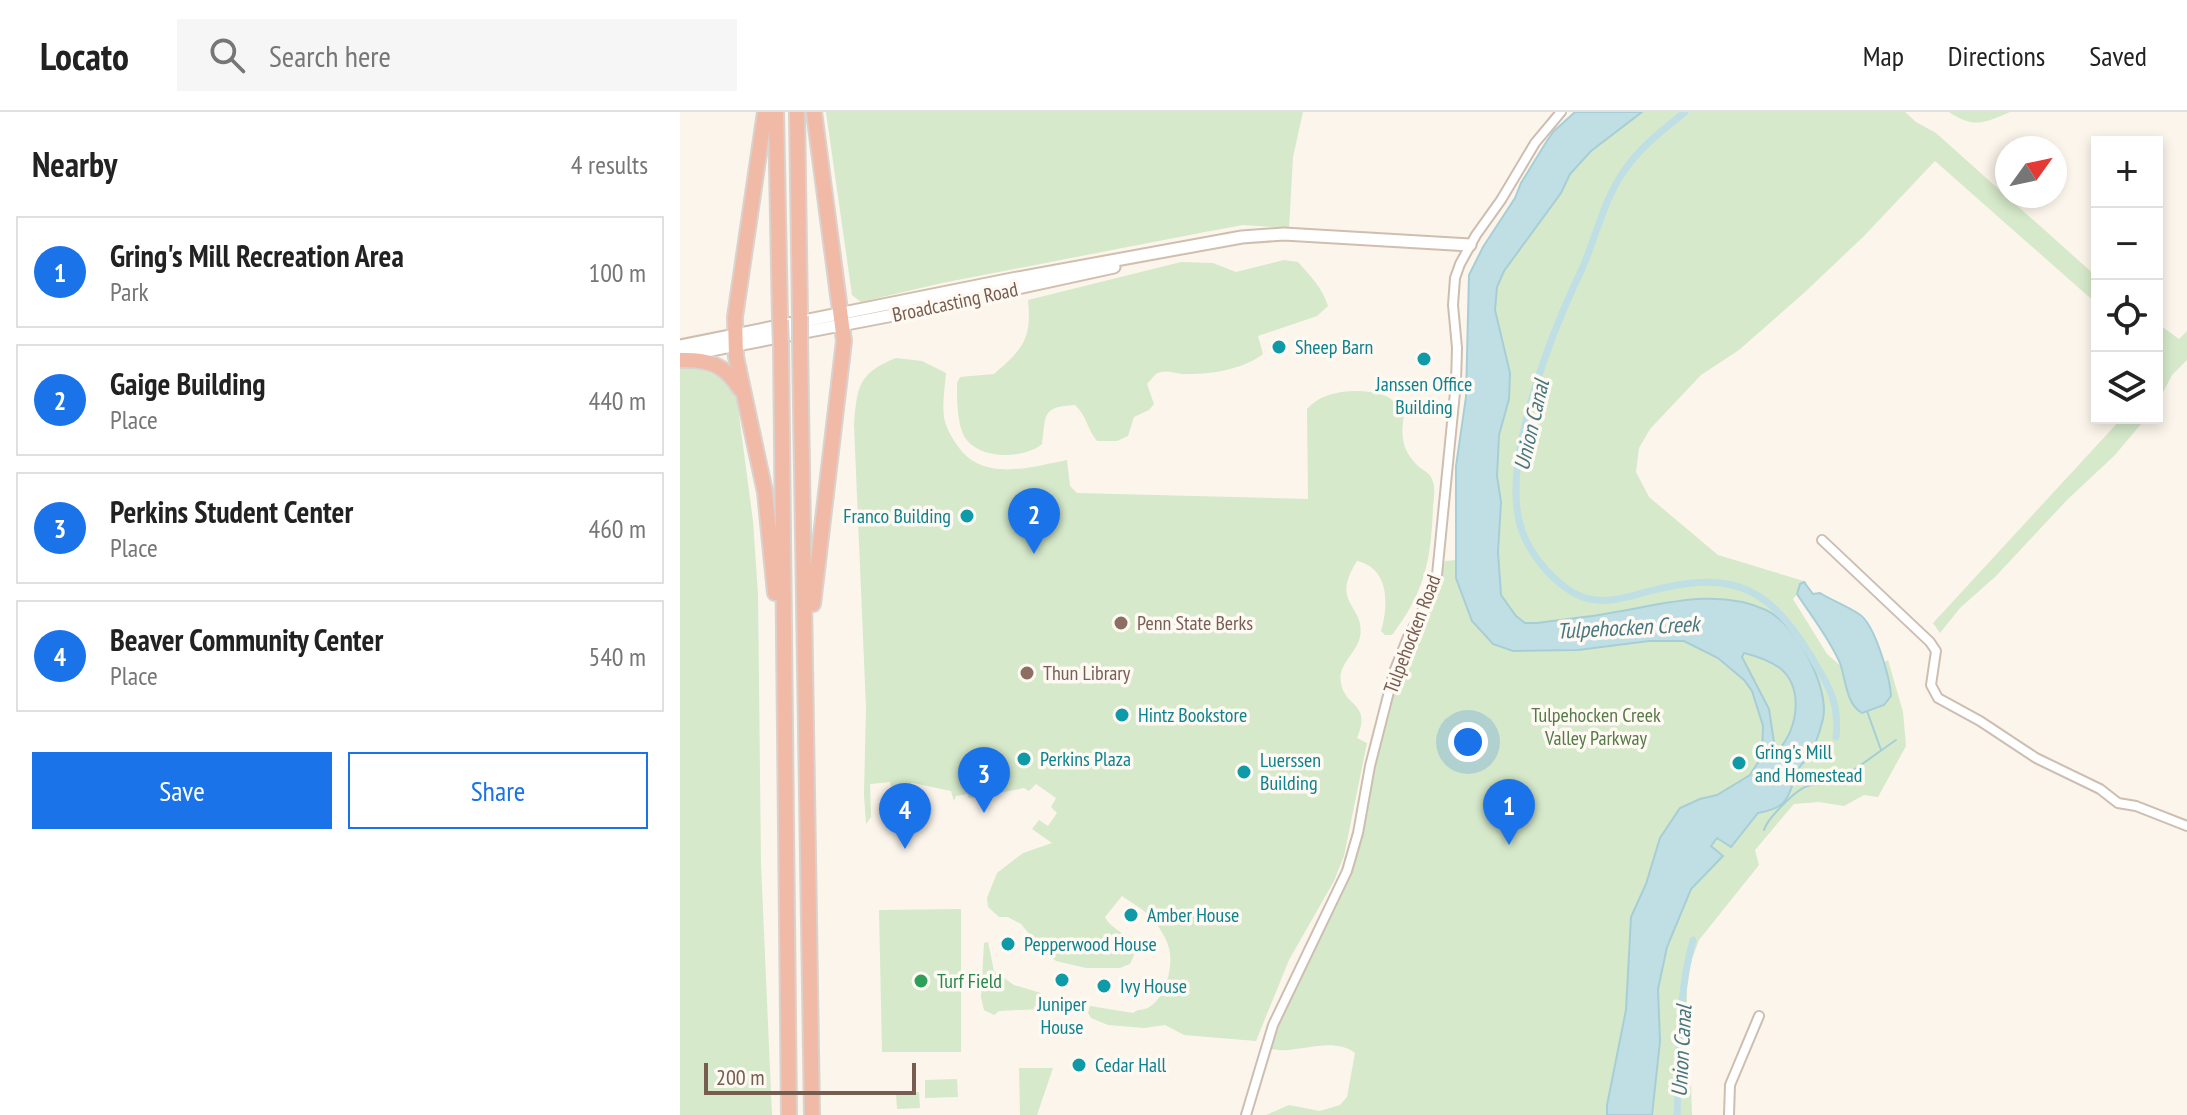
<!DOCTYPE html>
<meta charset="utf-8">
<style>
:root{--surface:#fff;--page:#f6f6f6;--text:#222;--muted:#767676;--line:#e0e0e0;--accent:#1a73e8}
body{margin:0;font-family:"PT Sans Narrow",sans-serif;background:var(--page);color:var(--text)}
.controls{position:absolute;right:24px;top:24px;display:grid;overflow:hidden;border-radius:0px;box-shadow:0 4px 12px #0003}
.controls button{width:72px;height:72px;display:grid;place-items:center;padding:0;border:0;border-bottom:2px solid var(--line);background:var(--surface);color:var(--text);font:40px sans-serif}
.compass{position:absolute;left:1315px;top:24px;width:72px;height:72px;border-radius:50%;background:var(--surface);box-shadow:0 4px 12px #0003;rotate:57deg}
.scale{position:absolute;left:24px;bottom:20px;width:212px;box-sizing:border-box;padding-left:8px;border:4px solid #765d4f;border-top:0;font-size:22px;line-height:28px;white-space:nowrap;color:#765d4f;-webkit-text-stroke:6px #fef9f2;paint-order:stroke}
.you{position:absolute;left:788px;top:630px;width:28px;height:28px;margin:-20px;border:6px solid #fff;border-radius:50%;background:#1a73e8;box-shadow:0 0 0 12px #1a73e833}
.badge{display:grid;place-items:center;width:52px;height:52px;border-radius:50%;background:var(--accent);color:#fff;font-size:26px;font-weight:700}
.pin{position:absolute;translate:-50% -66px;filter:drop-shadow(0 2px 4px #0008)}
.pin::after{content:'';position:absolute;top:42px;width:28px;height:24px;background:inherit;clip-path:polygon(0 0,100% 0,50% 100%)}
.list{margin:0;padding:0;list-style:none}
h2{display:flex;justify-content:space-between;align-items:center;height:104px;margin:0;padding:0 32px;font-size:34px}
h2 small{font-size:26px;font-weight:400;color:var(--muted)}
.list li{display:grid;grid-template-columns:52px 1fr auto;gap:24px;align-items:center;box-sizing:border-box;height:112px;margin:0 16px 16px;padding:0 16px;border:2px solid var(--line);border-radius:0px}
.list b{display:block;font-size:30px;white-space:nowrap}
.list p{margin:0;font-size:26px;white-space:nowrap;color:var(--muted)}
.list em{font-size:26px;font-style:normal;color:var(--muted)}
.actions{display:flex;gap:16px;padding:24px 32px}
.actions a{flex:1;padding:18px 0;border:2px solid var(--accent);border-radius:0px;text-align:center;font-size:28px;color:var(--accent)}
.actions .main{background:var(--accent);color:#fff}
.icon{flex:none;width:44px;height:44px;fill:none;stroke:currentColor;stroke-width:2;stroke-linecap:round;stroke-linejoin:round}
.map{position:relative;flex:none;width:1507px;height:1003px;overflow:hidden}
header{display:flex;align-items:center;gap:48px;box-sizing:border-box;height:112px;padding:0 40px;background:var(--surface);border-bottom:2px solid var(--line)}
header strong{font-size:38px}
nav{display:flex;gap:44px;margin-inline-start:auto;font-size:28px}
.search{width:560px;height:72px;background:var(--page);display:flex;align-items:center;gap:20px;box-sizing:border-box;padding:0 28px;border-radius:0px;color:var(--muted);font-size:30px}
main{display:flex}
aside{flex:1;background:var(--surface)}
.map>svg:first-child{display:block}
.green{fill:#d6e9ca}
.water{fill:#c0dfe5;stroke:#a7ced6;stroke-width:2;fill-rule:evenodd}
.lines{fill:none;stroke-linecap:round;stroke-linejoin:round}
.stream{stroke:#a7ced6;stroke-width:2}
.canal{stroke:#c0dfe5;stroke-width:7}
.street-casing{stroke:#cdbeb1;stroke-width:12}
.secondary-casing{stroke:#d0beaf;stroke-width:15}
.highway-casing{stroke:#d9d2ce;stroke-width:18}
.street{stroke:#fff;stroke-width:8}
.secondary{stroke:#fff;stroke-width:11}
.highway{stroke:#f1baa7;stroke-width:14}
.highway-bridge-casing{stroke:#d9d2ce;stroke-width:18;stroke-linecap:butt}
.highway-bridge{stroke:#f1baa7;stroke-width:14}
.culture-dot{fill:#0f9aa8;stroke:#fef9f2;stroke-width:3}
.education-dot{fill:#8d6e63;stroke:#fef9f2;stroke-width:3}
.leisure-dot{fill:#2e9e5b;stroke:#fef9f2;stroke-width:3}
.labels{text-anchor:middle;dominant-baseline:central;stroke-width:7;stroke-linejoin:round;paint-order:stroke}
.street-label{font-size:20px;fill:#765d4f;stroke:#fef9f2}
.culture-label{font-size:20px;fill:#0d838f;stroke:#fef9f2;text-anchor:start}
.education-label{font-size:20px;fill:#785e54;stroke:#fef9f2;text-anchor:start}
.park-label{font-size:20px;fill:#567a48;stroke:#fef9f2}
.leisure-label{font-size:20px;fill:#27864d;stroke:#fef9f2;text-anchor:start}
.water-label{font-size:22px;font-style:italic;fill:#477780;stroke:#fef9f2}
</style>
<header>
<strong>Locato</strong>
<div class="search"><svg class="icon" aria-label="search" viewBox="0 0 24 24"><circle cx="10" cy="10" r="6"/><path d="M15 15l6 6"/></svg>Search here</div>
<nav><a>Map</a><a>Directions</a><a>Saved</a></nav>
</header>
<main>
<aside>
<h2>Nearby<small>4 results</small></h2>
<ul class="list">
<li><span class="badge">1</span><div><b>Gring's Mill Recreation Area</b><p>Park</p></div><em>100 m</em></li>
<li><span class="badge">2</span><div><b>Gaige Building</b><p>Place</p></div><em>440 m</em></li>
<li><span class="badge">3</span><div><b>Perkins Student Center</b><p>Place</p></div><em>460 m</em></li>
<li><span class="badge">4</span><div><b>Beaver Community Center</b><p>Place</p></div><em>540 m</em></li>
</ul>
<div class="actions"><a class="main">Save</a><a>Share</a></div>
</aside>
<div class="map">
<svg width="1507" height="1003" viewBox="0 0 1507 1003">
<rect width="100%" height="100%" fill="#fcf5eb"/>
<path class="green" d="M146,0H623L613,45L609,116L563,113L525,120L262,171L181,190L172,183Z
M895,0H1225L1236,10L1256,21L1417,165V192L1255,49L1184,124L1125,180L1059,238L1021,263L970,317L959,336L956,360L969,385L1038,443L1127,470L1113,487L1147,542L1177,568L1208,548L1223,600L1226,634L1198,685L1184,683L1164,694L1139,690L1114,692L1075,738L1079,753L1019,828L1007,861V969L1011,970L1012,1003H586L609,993L640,999L660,993L667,985L675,941C652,923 617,943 590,937L593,922L605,893L644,819L678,742L695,654L719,562L733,526L751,496L765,449L776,448V354L786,285L789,163L803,135L835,86L841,71L865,32L873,20Z
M1269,0H1330C1304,11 1295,17 1269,0Z
M604,148L618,150C631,165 642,175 648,194L637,204L578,224L583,242C563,258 527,263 502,262C493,261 485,257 476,262C475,263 468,271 467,272L474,292L469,298L454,305L448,324L437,329H417C407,317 407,304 395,293C361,295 366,303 362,332C343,348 295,348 283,322C277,307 277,287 277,271L280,265L314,262C343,237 352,227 348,188L501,150L533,151L556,160Z
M1477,211L1499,227L1507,219V248L1492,263L1477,292V262L1482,250L1477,245Z
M216,246L242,249L266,261C265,275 262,291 264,305C266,316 271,324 277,333C302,371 351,355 387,348L390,374L397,381L628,387L627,297C643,277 682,275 706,284C713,287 719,296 724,302C721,323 721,337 737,353C742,358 748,360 751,365C756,374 754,385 753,395C751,448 745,480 712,523H705L701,519C709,492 709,456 677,449C649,493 686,493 680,525C676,542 657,553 661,571C665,596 692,590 677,626L687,631L664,744L654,769L609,848L576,929L504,923L485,913L464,916L428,913L411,906L408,901L410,894L453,901L458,898C483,899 496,854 488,833C486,826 480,817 476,811C469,800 453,792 442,784L425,805C431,818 447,819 456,838L450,852L440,856H406L376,849L363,839L341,812L328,805H319L308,795L307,786L317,761L343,741L372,731L352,717L359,708L368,714L377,701L371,695L376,686L356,672L349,679L344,676L295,686H289L287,682L276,684L274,689L271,679L233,671L211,674L210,670L190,672L191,705L186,712L184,682L186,596L174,313C177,275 178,261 216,246Z
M0,257C27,255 45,264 57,288L73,409L78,482L81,752L92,1003H0Z
M1442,306H1466L1435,343L1387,388L1316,464L1280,496L1260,521L1253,511Z
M281,797V940H202L199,798Z
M308,830L314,859L334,873L361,881V897L319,899L314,903L304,898L301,885L304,831Z
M339,956H373L357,1003H340Z
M277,967L278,985L245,986V968Z
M239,980L240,996L217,997L216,981Z"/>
<path class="water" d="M895,0H962L911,39L890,62L881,81L824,159L817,175L815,198L830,261L829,287L819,323L817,364L821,390L818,440L821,483L836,504L845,511H857C881,507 905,506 930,501C981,493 1036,475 1086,498C1116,512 1150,575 1143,607C1140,619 1134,637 1127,647C1125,650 1121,652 1119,656C1107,683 1112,695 1078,701L1051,735L1037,726L1031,734L1043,744L1011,777L987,835L978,877L980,929L972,1003H927V993L946,898L951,805L966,772L980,726L1000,696L1020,687L1037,683L1070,663L1082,644L1083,614L1072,579L1064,568L1038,546L1004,529H969L898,538L833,539L813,532L792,509L776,466V354L786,285L789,163L803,135L835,86L841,71L865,32L873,20ZM1064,541C1076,544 1090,549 1100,556C1124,576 1118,618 1098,638L1095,637L1089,597L1062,545Z
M1124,470L1133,482L1140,481C1153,489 1167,494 1179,502C1195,512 1210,566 1211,584L1204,593L1182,601C1166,592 1166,568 1160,551C1149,526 1132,505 1117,482L1120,472Z"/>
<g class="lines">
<path class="stream" d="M1187,599L1201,638
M1084,718C1087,707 1116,677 1128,674C1139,671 1148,674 1158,668C1178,656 1197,641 1216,628"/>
<path class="canal" d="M1005,0C983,18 960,35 944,59C923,89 916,126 901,159C872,220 818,353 842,419C850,441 867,462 886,476C913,496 937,488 966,480C1046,459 1085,469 1129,541C1147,571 1160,589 1156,625
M997,1003C1000,944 997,886 1013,828"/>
<defs>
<path id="street" d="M1142,428L1250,530L1256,539L1251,573L1258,586L1300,609L1356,646L1420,677L1438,691L1456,694L1507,714
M566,1003L593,913L667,759L678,721L690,654L714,560L728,525L746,492L757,463L776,270L777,236L773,193L775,166L780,152L796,123L821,88L855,31L881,0
M1049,1003L1050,973L1079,904"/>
<path id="secondary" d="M0,234L332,167L562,125L604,122L790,133
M0,244L208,204L434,155"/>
<path id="highway" d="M85,0L55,205L56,245L85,380L95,481
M96,0L100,208
M117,0L120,204
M120,228L132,1003
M101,232L109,1003
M0,248C27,247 45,252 60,277
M133,492L164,229L134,0"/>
</defs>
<use href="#street" class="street-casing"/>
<use href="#secondary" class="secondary-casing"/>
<use href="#highway" class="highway-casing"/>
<use href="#street" class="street"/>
<use href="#secondary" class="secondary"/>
<use href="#highway" class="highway"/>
<defs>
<path id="highway-bridge" d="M120,204V228
M100,208L101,232"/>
</defs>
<use href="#highway-bridge" class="highway-bridge-casing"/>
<use href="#highway-bridge" class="highway-bridge"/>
</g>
<g class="culture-dot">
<circle cx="599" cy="235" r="8"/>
<circle cx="744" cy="247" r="8"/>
<circle cx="287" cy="404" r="8"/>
<circle cx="442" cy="603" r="8"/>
<circle cx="344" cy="647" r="8"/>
<circle cx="1059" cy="651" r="8"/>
<circle cx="564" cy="660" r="8"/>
<circle cx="451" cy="803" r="8"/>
<circle cx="328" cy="832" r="8"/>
<circle cx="382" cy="868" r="8"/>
<circle cx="424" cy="874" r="8"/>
<circle cx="399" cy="953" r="8"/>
</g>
<g class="education-dot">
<circle cx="441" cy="511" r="8"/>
<circle cx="347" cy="561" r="8"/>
</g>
<circle class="leisure-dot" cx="241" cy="869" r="8"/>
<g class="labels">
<g class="street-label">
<text transform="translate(275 190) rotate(-12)">Broadcasting Road</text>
<text transform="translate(732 522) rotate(-69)">Tulpehocken Road</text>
</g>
<g class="culture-label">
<text x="615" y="235">Sheep Barn</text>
<text x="744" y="272" text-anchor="middle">Janssen Office<tspan x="744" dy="23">Building</tspan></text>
<text x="271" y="404" text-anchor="end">Franco Building</text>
<text x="458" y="603">Hintz Bookstore</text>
<text x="1075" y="640">Gring's Mill<tspan x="1075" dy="23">and Homestead</tspan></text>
<text x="360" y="647">Perkins Plaza</text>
<text x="580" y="648">Luerssen<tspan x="580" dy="23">Building</tspan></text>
<text x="467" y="803">Amber House</text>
<text x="344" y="832">Pepperwood House</text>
<text x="440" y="874">Ivy House</text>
<text x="382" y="892" text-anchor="middle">Juniper<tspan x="382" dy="23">House</tspan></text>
<text x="415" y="953">Cedar Hall</text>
</g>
<g class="education-label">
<text x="457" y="511">Penn State Berks</text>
<text x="363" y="561">Thun Library</text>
</g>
<g class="park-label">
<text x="916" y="603">Tulpehocken Creek<tspan x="916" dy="23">Valley Parkway</tspan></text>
</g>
<g class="leisure-label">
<text x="257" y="869">Turf Field</text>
</g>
<g class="water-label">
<text transform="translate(851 313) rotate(-77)">Union Canal</text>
<text transform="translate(948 515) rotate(-3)">Tulpehocken Creek</text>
<text transform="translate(1001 939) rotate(-87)">Union Canal</text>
</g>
</g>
</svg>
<div class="controls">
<button>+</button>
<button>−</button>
<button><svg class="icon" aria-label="locate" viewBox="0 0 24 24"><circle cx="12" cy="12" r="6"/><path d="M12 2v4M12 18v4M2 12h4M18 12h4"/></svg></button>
<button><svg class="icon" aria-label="layers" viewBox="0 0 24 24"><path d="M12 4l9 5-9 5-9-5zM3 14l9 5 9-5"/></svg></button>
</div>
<svg class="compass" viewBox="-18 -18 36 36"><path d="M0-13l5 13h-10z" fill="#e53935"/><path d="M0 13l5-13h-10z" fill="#767676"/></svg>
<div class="scale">200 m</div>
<div class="you"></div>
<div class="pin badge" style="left:829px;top:733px">1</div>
<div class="pin badge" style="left:354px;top:442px">2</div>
<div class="pin badge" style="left:304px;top:701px">3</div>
<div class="pin badge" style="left:225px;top:737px">4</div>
</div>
</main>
